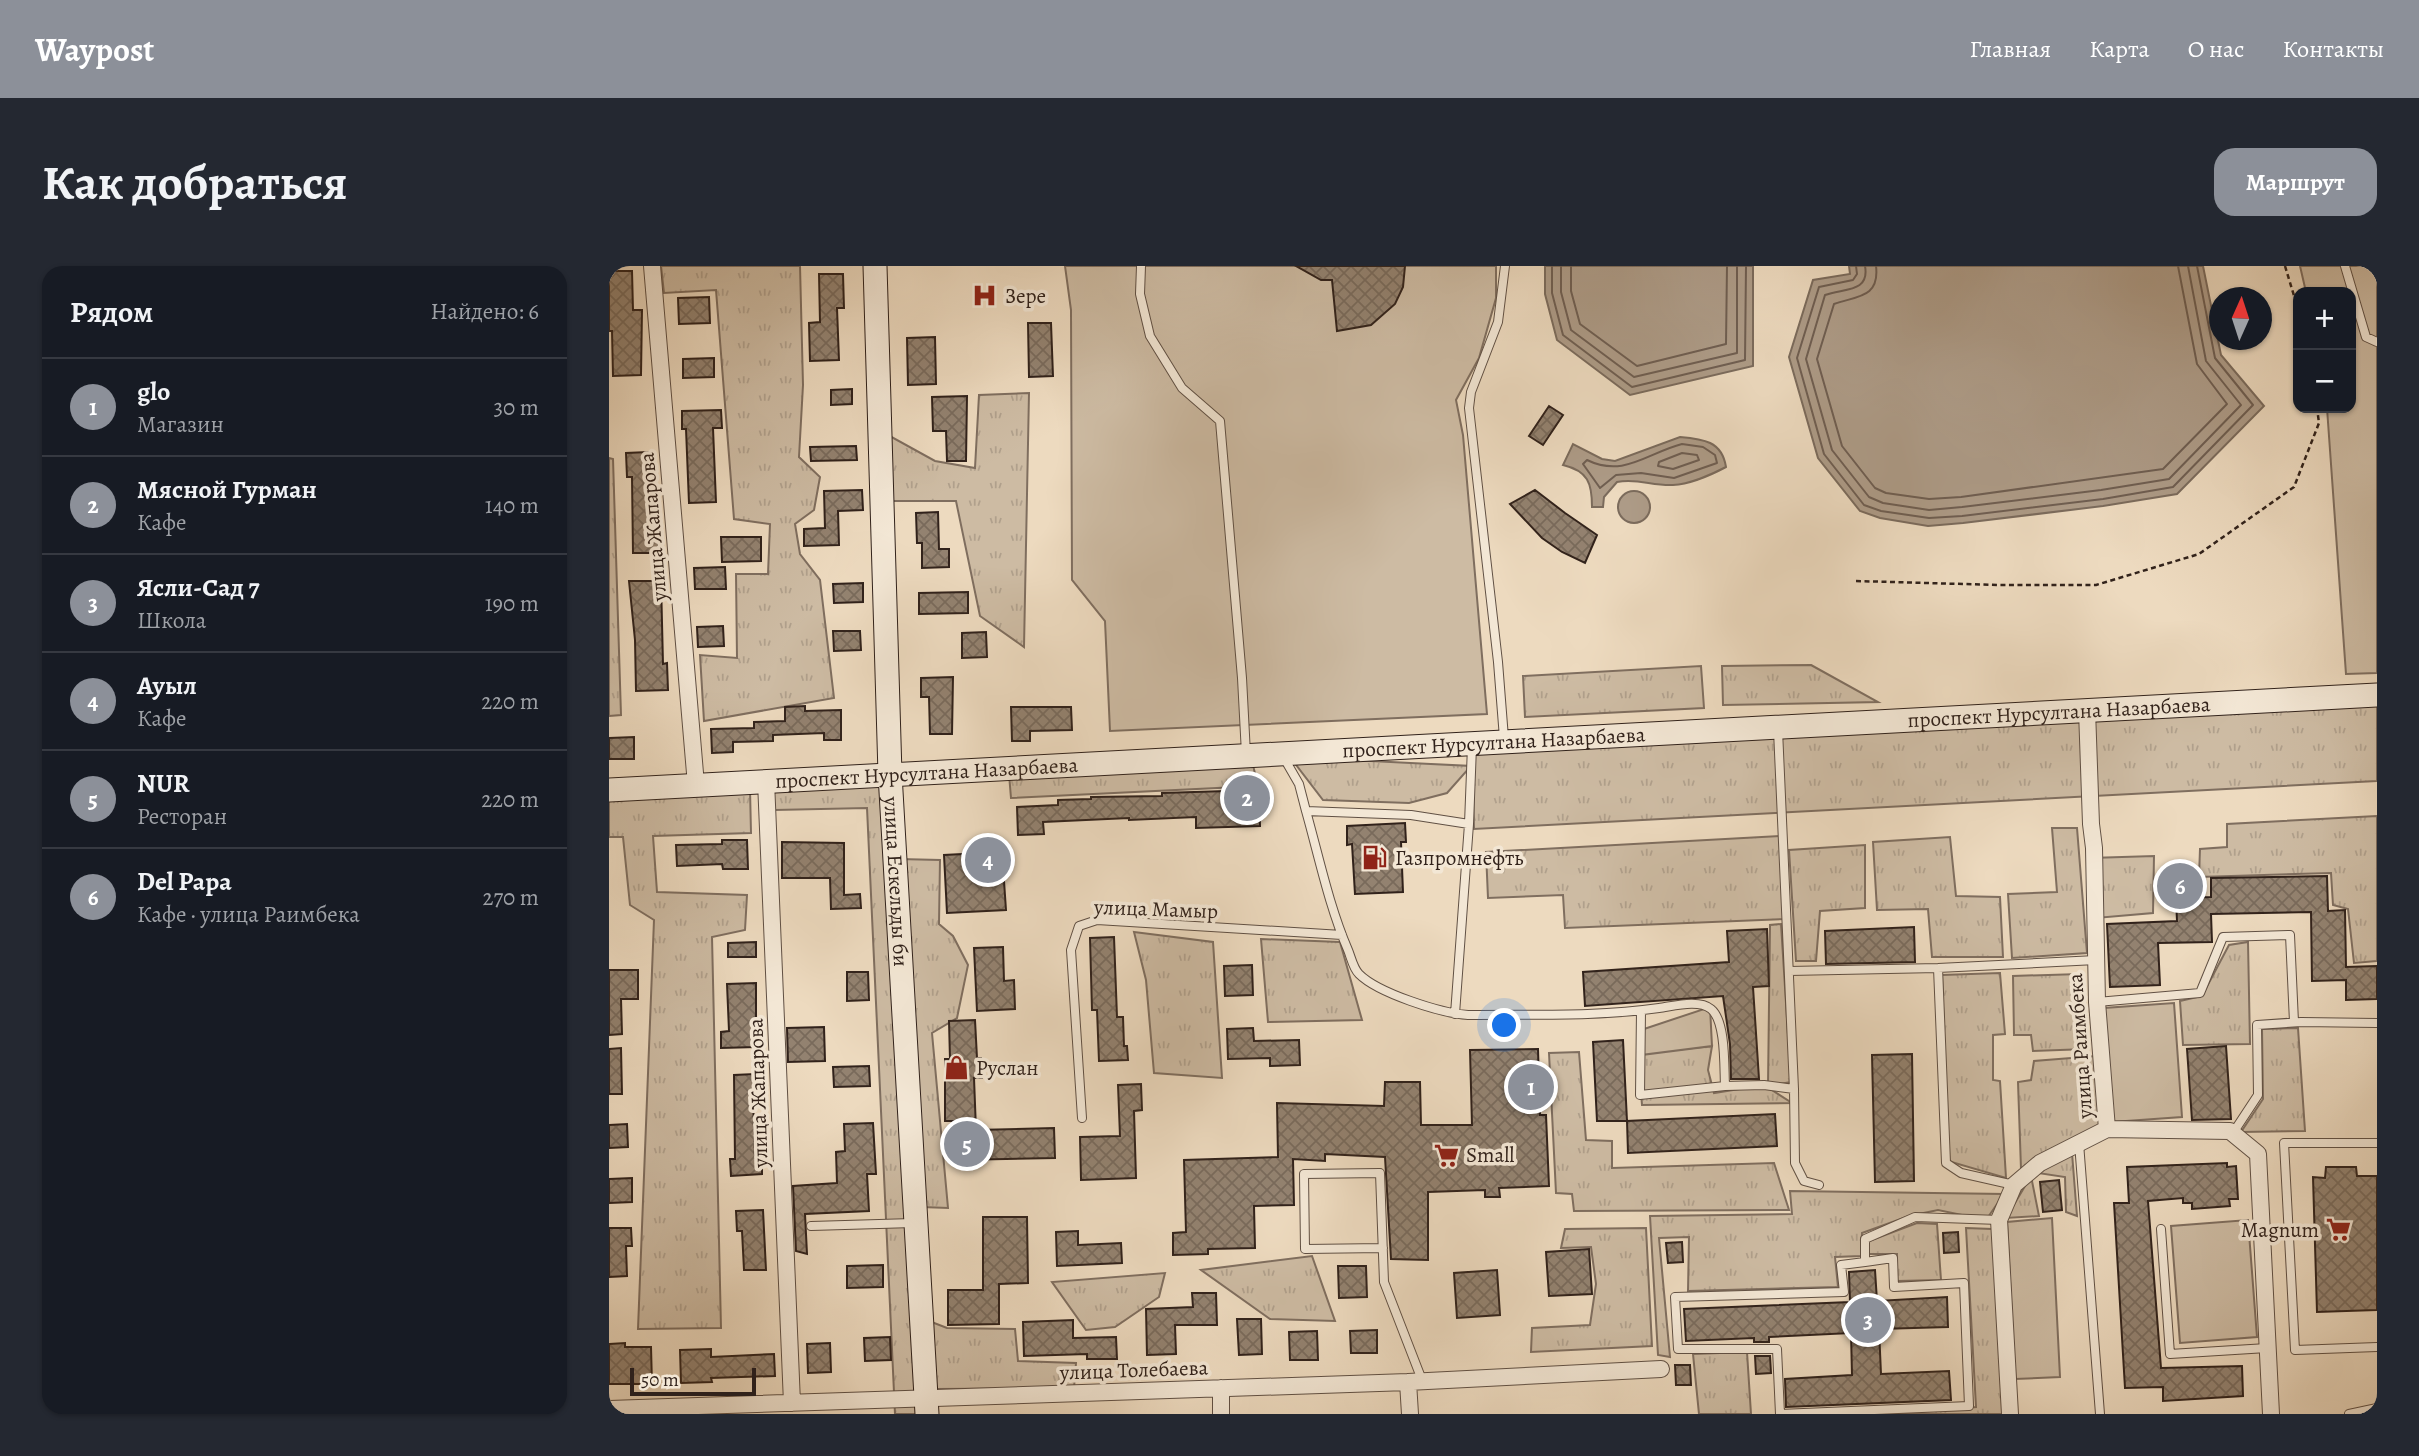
<!DOCTYPE html>
<html lang="ru">
<meta charset="utf-8">
<style>
:root{--surface:#171b24;--page:#242831;--text:#f1f3f6;--muted:#9ea1a6;--line:#363941;--accent:#8c9099}
body{margin:0;font-family:Alegreya,serif;background:var(--page);color:var(--text)}
.controls{position:absolute;right:21px;top:21px;display:grid;overflow:hidden;border-radius:14px;box-shadow:0 2px 5px #0004}
.controls button{width:63px;height:63px;display:grid;place-items:center;padding:0;border:0;border-bottom:2px solid var(--line);background:var(--surface);color:var(--text);font:35px sans-serif}
.compass{position:absolute;left:1600px;top:21px;width:63px;height:63px;border-radius:50%;background:var(--surface);box-shadow:0 2px 5px #0004;rotate:3deg}
.scale{position:absolute;left:21px;bottom:18px;width:126px;box-sizing:border-box;padding-left:7px;border:4px solid #31221b;border-top:0;font-size:19px;line-height:24px;white-space:nowrap;color:#31221b;-webkit-text-stroke:5px #f3e7d5;paint-order:stroke}
.you{position:absolute;left:896px;top:760px;width:24px;height:24px;margin:-18px;border:5px solid #fff;border-radius:50%;background:#1a73e8;box-shadow:0 0 0 10px #1a73e833}
.badge{display:grid;place-items:center;width:46px;height:46px;border-radius:50%;background:var(--accent);color:#fff;font-size:23px;font-weight:700}
.pin{position:absolute;translate:-50% -50%;border:4px solid #fff;box-shadow:0 2px 7px #0006}
.list{margin:0;padding:0;list-style:none}
h2{display:flex;justify-content:space-between;align-items:center;height:91px;margin:0;padding:0 28px;font-size:30px}
h2 small{font-size:23px;font-weight:400;color:var(--muted)}
.list li{display:grid;grid-template-columns:46px 1fr auto;gap:21px;align-items:center;box-sizing:border-box;height:98px;padding:0 28px;border-top:2px solid var(--line)}
.list b{display:block;font-size:26px;white-space:nowrap}
.list p{margin:0;font-size:23px;white-space:nowrap;color:var(--muted)}
.list em{font-size:23px;font-style:normal;color:var(--muted)}
.map{position:relative;flex:none;width:1768px;height:1148px;overflow:hidden;border-radius:21px}
header{display:flex;align-items:center;gap:42px;box-sizing:border-box;height:98px;padding:0 35px;background:var(--accent);color:#fff}
header strong{font-size:33px}
nav{display:flex;gap:38px;margin-inline-start:auto;font-size:24px}
.intro{display:flex;align-items:center;justify-content:space-between;box-sizing:border-box;height:168px;padding:0 42px}
h1{margin:0;font-size:49px}
.button{padding:18px 32px;border-radius:21px;background:var(--accent);color:#fff;font-size:24px;font-weight:700}
main{display:flex;gap:42px;padding:0 42px}
aside{flex:1;background:var(--surface);border-radius:21px;box-shadow:0 2px 5px #0004}
.map>svg:first-child{display:block}
.grass{fill:url(#grass-tufts);stroke:#7f6e5f;stroke-width:2}
.park{fill:#cdbba3;stroke:#7f6e5f;stroke-width:2}
.water{fill:#ad9b87;stroke:#7b6b5c;stroke-width:2}
.lines{fill:none;stroke-linecap:round;stroke-linejoin:round}
.shore{stroke:#6f5e51;stroke-width:2}
.building{fill:url(#building-cross-hatch);stroke:#31221b;stroke-width:2}
.lane-casing{stroke:#605044;stroke-width:10}
.street-casing{stroke:#605044;stroke-width:18}
.secondary-casing{stroke:#31221b;stroke-width:25}
.path{stroke:#31221b;stroke-width:2.5;stroke-dasharray:5 3.5;stroke-linecap:butt}
.lane{stroke:#f3e7d5;stroke-width:8}
.street{stroke:#f3e7d5;stroke-width:16}
.secondary{stroke:#f3e7d5;stroke-width:23}
.labels{text-anchor:middle;dominant-baseline:central;stroke-width:7;stroke-linejoin:round;paint-order:stroke}
.poi-label{font-size:21px;fill:#31221b;stroke:#f3e7d5;text-anchor:start}
.street-label{font-size:21px;fill:#31221b;stroke:#f3e7d5}
</style>
<header>
<strong>Waypost</strong>
<nav><a>Главная</a><a>Карта</a><a>О нас</a><a>Контакты</a></nav>
</header>
<div class="intro"><h1>Как добраться</h1><a class="button">Маршрут</a></div>
<main>
<aside>
<h2>Рядом<small>Найдено: 6</small></h2>
<ul class="list">
<li><span class="badge">1</span><div><b>glo</b><p>Магазин</p></div><em>30 m</em></li>
<li><span class="badge">2</span><div><b>Мясной Гурман</b><p>Кафе</p></div><em>140 m</em></li>
<li><span class="badge">3</span><div><b>Ясли-Сад 7</b><p>Школа</p></div><em>190 m</em></li>
<li><span class="badge">4</span><div><b>Ауыл</b><p>Кафе</p></div><em>220 m</em></li>
<li><span class="badge">5</span><div><b>NUR</b><p>Ресторан</p></div><em>220 m</em></li>
<li><span class="badge">6</span><div><b>Del Papa</b><p>Кафе · улица Раимбека</p></div><em>270 m</em></li>
</ul>
</aside>
<div class="map">
<svg width="1768" height="1148" viewBox="0 0 1768 1148">
<defs>
<pattern id="grass-tufts" width="24" height="20" patternUnits="userSpaceOnUse" patternTransform="scale(1.75)"><rect width="24" height="20" fill="#cdbba3"/><path d="M3 7l-1-3M5 7V3M7 7l1-3M15 17l-1-3M17 17v-4M19 17l1-3" fill="none" stroke="#b0a08c"/></pattern>
<pattern id="building-cross-hatch" width="8" height="8" patternUnits="userSpaceOnUse" patternTransform="scale(1.75)"><rect width="8" height="8" fill="#938270"/><path d="M0 0l8 8M0 8l8-8" fill="none" stroke="#796a5b"/></pattern>
</defs>
<rect width="100%" height="100%" fill="#eddabf"/>
<filter id="stains"><feTurbulence type="fractalNoise" baseFrequency=".00286" numOctaves="4"/><feColorMatrix values="0 0 0 0 .2 0 0 0 0 .09 0 0 0 0 .02 0 0 0 .5 -.17"/></filter>
<radialGradient id="worn" r=".72"><stop offset=".6" stop-color="#630" stop-opacity="0"/><stop offset="1" stop-color="#630" stop-opacity=".3"/></radialGradient>
<path class="grass" d="M52,0H191L194,119L190,191L211,211L205,244L186,258L191,288L211,314L225,432L95,455L91,389L128,392L127,308H159L161,258L125,253L107,24L55,27Z
M420,127L415,381L371,350L347,235H281L279,169L326,195L366,202L370,129Z
M0,192L4,193L12,449L0,450Z
M1202,399L1269,436L1114,439L1113,400Z
M1092,400L1095,442L916,451L914,410Z
M1768,429V515L865,563L863,477Z
M681,491L862,500L838,527L800,537L714,534Z
M643,495L649,520L402,532L400,508Z
M274,514L308,1148H286L258,542L166,544L163,518Z
M141,523L142,567L44,570L48,626L138,629L136,664L103,671L112,1062L29,1063L45,654L21,639L14,571H0V529Z
M1768,550V695L1745,697L1739,643L1724,639L1722,607L1590,611L1591,583L1618,581V558Z
M1443,562H1468L1478,687L1403,692L1399,628L1448,626Z
M1173,570L1177,653L956,662L954,629L879,632L877,586Z
M1341,571L1347,630L1391,631L1394,691H1323L1319,643L1268,644L1264,576Z
M1256,579V642L1211,645L1207,695H1187L1180,584Z
M1545,590L1544,647L1487,652L1481,592Z
M290,593L331,594L330,658L344,670L359,699L348,752L323,767L339,942L313,941Z
M1172,658L1182,816L1159,820L1161,659Z
M525,666L604,676L613,812L545,807L537,714Z
M652,673L731,676L753,754L659,756Z
M1639,676L1641,778L1574,779L1571,735L1593,730L1620,679Z
M1391,707L1396,768L1384,769V814L1391,815L1397,912L1339,895L1333,709Z
M1471,708L1478,783L1424,785L1422,769H1405L1404,710Z
M1689,762L1696,865L1632,866L1654,833L1653,763Z
M1103,780L1099,804L1105,827L1155,819L1183,837L1033,839L1029,788Z
M970,786L977,874L1003,875V902L1165,897L1180,944L965,945L963,928L947,927L940,787Z
M1487,790L1492,858L1412,903L1409,816L1422,814L1425,795Z
M1463,887L1468,950L1457,946L1456,911L1429,907Z
M1422,910L1430,950L1397,952Z
M1181,925L1395,928L1377,954L1329,944L1300,950L1253,967L1252,990L1226,991L1229,1021L1079,1025L1080,971L1050,972L1061,1091L1049,1089L1041,950L1183,948Z
M1308,957L1328,958L1332,1014L1288,1015V988H1260V975Z
M1037,962L1043,1080L922,1086L923,1062L981,1059L987,1018L982,981L952,982L956,963Z
M1357,962L1383,963L1396,1148H1281L1367,1141Z
M703,990L726,1055L661,1053L592,1004Z
M556,1007L550,1031L506,1061L477,1064L443,1016Z
M320,1055L338,1062L406,1063L409,1095L467,1097L465,1122L325,1123Z
M1138,1086L1142,1148H1090L1084,1088Z"/>
<path class="park" d="M456,0H887V32L870,92L847,134L854,169L878,448L501,465L496,355L463,314L462,44Z
M1691,0H1768V407L1737,408L1718,142H1742V26H1697Z
M1565,737L1573,851L1503,856L1495,742Z
M1101,741L1103,780L1032,789V764Z
M1443,952L1451,1111L1406,1113L1398,956Z
M1639,954L1648,1071L1571,1077L1562,960Z"/>
<path class="water" d="M936,0H1144V100L1021,129L948,74L936,28Z
M1240,0H1594L1612,89L1655,140L1568,228L1494,240L1354,257L1319,260L1271,252L1251,245L1209,192L1180,91L1204,14L1241,8Z
M1071,171C1094,173 1113,175 1117,201C1102,209 1080,218 1064,219C1043,220 1029,212 1008,216L995,231L994,241H983C983,217 979,205 954,199L964,178L993,193L1006,195Z
M1009 241a16 16 0 1 1 32 0a16 16 0 1 1-32 0Z"/>
<g class="lines">
<path class="shore" d="M943,0V27L954,69L1023,121L1136,94L1137,0
M952,0V26L962,64L1025,111L1128,87V0
M962,0V25L971,58L1028,100L1117,78L1118,0
M1247,0L1248,8L1244,14L1210,21L1188,92L1215,188L1255,239L1272,245L1320,252L1353,250L1494,233L1564,221L1644,139L1606,92L1588,0
M1256,0C1261,27 1234,22 1216,29L1197,93L1223,184L1260,231L1274,237L1320,244L1353,241L1492,224L1560,213L1632,139L1597,95L1579,0
M1267,0C1271,33 1246,30 1225,38L1208,93L1233,180L1266,222L1277,227L1320,233L1352,231L1554,203L1618,138L1588,98L1569,0
M1073,178L1094,181L1106,189L1108,197L1065,212L1032,207L1007,209L991,222L974,198L978,194C1015,212 1038,187 1073,178Z
M1073,187L1088,189L1090,194L1064,203L1049,200L1050,196Z"/>
</g>
<path class="building" d="M687,0H796L794,21L786,38L762,59L728,65L723,14H712Z
M0,5H23L24,44H33L32,109L4,110L3,65H0Z
M210,8H234L235,42H228L230,94L201,95L200,57L211,56Z
M100,31L101,57L70,58L69,32Z
M419,57H442L444,110L420,111Z
M326,71L327,118L299,119L298,72Z
M105,92V111L74,112V93Z
M243,123V138L222,139V124Z
M358,130L357,195H338L337,165H324L323,131Z
M940,140L954,149L934,179L920,170Z
M112,144L113,162H104L107,236L80,237L77,163H73V145Z
M247,180L248,194L202,195L201,181Z
M39,186L40,223H46L50,287H24L23,211H18L17,187Z
M253,224L254,244L229,245L230,279L195,280V263L216,262L215,225Z
M926,224L956,247L988,269L976,297L953,286L933,272L901,238Z
M329,246L330,283H340V301L313,302V277H308L307,247Z
M112,271H152V295L113,296Z
M116,301L117,323H86L85,302Z
M20,315H52L54,398L58,397L59,424L27,425L26,374Z
M254,317V336L225,337L224,318Z
M359,326V347L310,348V327Z
M114,360L115,380L89,381L88,361Z
M224,365H251L252,384L225,385Z
M377,366L378,391L353,392V367Z
M344,411L343,468H321L320,431H312V412Z
M196,440V445L232,444V474H215V467L164,469V475L124,476V486L103,487L102,463L145,462V456L176,455V441Z
M402,441H462L463,464L421,465V475H403Z
M25,471V493H0V472Z
M650,524L651,560L587,562V551L520,554V552L434,556L435,568L409,569L408,541L449,539V534L482,533V531L553,530V527Z
M796,557L797,576H792L794,626L746,628L743,578L738,579V560Z
M113,574H138L139,603H114L113,598L68,600L67,579L113,578Z
M173,576L235,577V629L251,628L252,642L222,643L221,612H173Z
M393,586L397,644L338,647L335,589Z
M1718,610L1719,645L1736,644L1737,701L1768,700V733L1737,734V714L1703,715L1702,646L1602,648L1603,676L1549,677L1551,719L1501,721L1498,658L1568,655L1567,632L1602,631V612Z
M1305,661L1306,696L1217,698L1216,665Z
M1158,663L1160,720L1144,721L1150,813H1122L1121,778L1114,730L976,740L974,706L1120,696L1118,665Z
M505,671L508,751H514L515,780H518L519,794L490,795L488,744H483L481,672Z
M147,676V691H119V677Z
M394,681L395,715L405,714L406,743L368,745L365,682Z
M643,699L644,729L616,730L615,700Z
M0,704H29V733H12L13,768L0,769Z
M238,706H259L260,734L238,735Z
M147,717V781L112,782V766L120,765L118,718Z
M366,754L368,792H372L373,812H365L367,864L445,862L446,892L349,894L348,855H336V793H341L340,755Z
M215,761L216,795L179,796L178,762Z
M644,762L645,775L690,774L691,799L661,800V792L619,793L618,763Z
M1014,774L1018,855H988L984,776Z
M1617,780L1622,853L1583,854L1578,783Z
M12,782L13,828H0V783Z
M929,783L931,849H937L940,920L890,922L891,931H876V924L819,926V994L782,993L776,891L716,888V895L684,893L685,939L645,940L646,982L599,983V988L564,989V967L577,966L575,894L669,891L668,837L775,840L776,816H811L812,859H863L861,784Z
M1303,788L1305,915L1266,916L1263,789Z
M260,800L261,820L225,821L224,801Z
M146,808L147,831H144L146,892H153V908L122,910L121,893H126L125,809Z
M532,818L533,844L525,845L527,912L472,914L471,871L511,870L509,819Z
M1166,848L1168,880L1019,887L1018,855Z
M264,857L267,908H258L260,945L196,948L198,988L187,985L184,920L228,917L227,886L236,885L235,858Z
M18,858L19,881L0,882V859Z
M1618,897V901L1627,900L1629,933H1620L1621,940L1583,943V937H1574V932L1539,935L1552,1102L1633,1100L1634,1130L1554,1135V1121L1516,1122L1505,937H1520L1518,901Z
M1717,901H1747L1748,910H1768V1044L1708,1046L1704,911L1716,912Z
M23,912V936L0,937V913Z
M1450,914L1453,944L1434,946L1431,916Z
M154,944L157,1004H135L133,965H128L127,945Z
M374,951H418L419,1017L390,1018V1058L339,1059V1024H374Z
M0,962H22L23,980H17L18,1010L0,1011Z
M469,965V979L512,977L513,997L448,1000L447,966Z
M1349,966L1350,986L1335,987L1334,967Z
M1073,976L1074,996L1059,997L1057,977Z
M980,983L983,1028L940,1030L937,986Z
M274,999V1021L238,1022V1000Z
M729,1000H757L758,1031L730,1032Z
M888,1004L891,1049L848,1052L845,1007Z
M1266,1004L1268,1035L1338,1031L1339,1061L1270,1063L1272,1108L1340,1105L1342,1134L1177,1141L1176,1113L1243,1109L1242,1067L1160,1071V1076H1145V1072L1077,1075L1075,1043L1241,1036L1240,1006Z
M583,1027H607L608,1059H566L567,1088L538,1089L537,1043L584,1041Z
M628,1053H652L653,1088L630,1089Z
M464,1054V1072L507,1071L508,1093H478V1088L415,1090L414,1056Z
M768,1064V1087H742L741,1065Z
M708,1065L709,1094H681L680,1066Z
M281,1071L282,1094L256,1095L255,1072Z
M16,1077V1081H42L43,1118H0V1078Z
M221,1077L222,1106L199,1107L198,1078Z
M102,1083V1091L165,1088L166,1110L102,1112L103,1116L72,1117L71,1084Z
M1146,1090H1161L1162,1107L1147,1108Z
M1066,1099H1081L1082,1119H1067Z"/>
<g class="lines">
<defs>
<path id="lane" d="M532,0L531,28L541,70L573,122L611,155L633,412L637,488
M1736,0L1757,71L1768,76
M1169,464L1185,823L1186,897L1195,915L1210,919
M895,472L889,396L860,142L862,126L889,56L896,0
M675,492L690,518L697,545L802,549L860,558L863,480
M697,545C710,591 720,640 739,684C742,691 744,702 750,708C769,727 831,747 859,749C922,748 987,751 1050,742C1065,740 1090,733 1102,743C1117,755 1115,801 1116,820L1155,819L1185,823
M1329,702L1337,897L1352,907L1405,919
M1180,705L1329,702L1487,694
M1488,736L1591,727L1614,671L1681,669L1685,756
M1032,745L1031,829L1116,820
M846,748L860,558
M473,852L462,684L470,660L488,654L733,669
M1624,867L1649,829L1648,759L1692,756L1768,757
M1470,877L1491,1148
M1768,877H1675L1686,1084L1768,1081
M202,960L304,957
M1552,963L1561,1088L1658,1082
M774,982L696,983L695,908L771,907L775,1016L813,1114
M1256,996L1284,992L1285,1021L1355,1017L1360,1140L1171,1148L1168,1083H1069L1066,1031L1235,1026L1232,999L1256,996V973L1306,951L1390,954
M1740,1148L1768,1142"/>
<path id="street" d="M43,0L87,519
M1478,444L1482,558L1485,582L1488,736L1498,863L1621,865L1649,888L1662,1148
M157,515L183,1137
M799,1116L801,1148
M0,1143L799,1116L1052,1103
M612,1148V1122
M1401,1148L1390,954L1405,919L1431,897L1498,863"/>
<g id="secondary">
<path id="s1" d="M266,0L281,508L318,1148"/>
<path id="s2" d="M0,524L1768,429"/>
</g>
</defs>
<use href="#lane" class="lane-casing"/>
<use href="#street" class="street-casing"/>
<use href="#secondary" class="secondary-casing"/>
<path class="path" d="M1676,0L1689,43
M1247,315L1389,319H1487L1590,288L1685,221L1710,157L1708,142"/>
<use href="#lane" class="lane"/>
<use href="#street" class="street"/>
<use href="#secondary" class="secondary"/>
</g>
<defs>
<symbol id="hospital-bare" viewBox="-9 -9 18 18"><path d="M-5-5h3v3.5h4V-5h3V5h-3V1.5h-4V5h-3Z" fill="#8f2418" stroke="#f3e7d5" stroke-width="2.5" paint-order="stroke"/></symbol>
<symbol id="fuel-bare" viewBox="-9 -9 18 18"><path d="M-5.5-6h7V0h2V4h1.3V-2.5L3-4.5l.8-.8L6-3V5H2.5V1h-1V6h-7ZM-4.2-4.7v3.2H.2V-4.7Z" fill="#8f2418" stroke="#f3e7d5" stroke-width="2.5" paint-order="stroke"/></symbol>
<symbol id="shop-bare" viewBox="-9 -9 18 18"><path d="M-5-2.5h2.3a2.7 3.5 0 0 1 5.4 0H5L5.5 6h-11ZM-1.5-2.5h3a1.5 2.3 0 0 0-3 0Z" fill="#8f2418" stroke="#f3e7d5" stroke-width="2.5" paint-order="stroke"/></symbol>
<symbol id="supermarket-bare" viewBox="-9 -9 18 18"><path d="M-6-5.5h2.5l.6 2H6L4.5 2H-2.5L-4.4-4H-6ZM-1.5 3.2a1.3 1.3 0 1 0 .1 0ZM3 3.2a1.3 1.3 0 1 0 .1 0Z" fill="#8f2418" stroke="#f3e7d5" stroke-width="2.5" paint-order="stroke"/></symbol>
</defs>
<g fill-rule="evenodd">
<use href="#hospital-bare" x="358" y="12" width="35" height="35"/>
<use href="#fuel-bare" x="748" y="574" width="35" height="35"/>
<use href="#shop-bare" x="330" y="784" width="35" height="35"/>
<use href="#supermarket-bare" x="820" y="872" width="35" height="35"/>
<use href="#supermarket-bare" x="1712" y="946" width="35" height="35"/>
</g>
<g class="labels">
<g class="poi-label">
<text x="396" y="30">Зере</text>
<text x="786" y="592">Газпромнефть</text>
<text x="367" y="802">Руслан</text>
<text x="857" y="889">Small</text>
<text x="1710" y="964" text-anchor="end">Magnum</text>
</g>
<g class="street-label">
<text transform="translate(44 261) rotate(-95)">улица Жапарова</text>
<text stroke="none"><textPath href="#s2" startOffset="1452">проспект Нурсултана Назарбаева</textPath></text>
<text stroke="none"><textPath href="#s2" startOffset="886">проспект Нурсултана Назарбаева</textPath></text>
<text stroke="none"><textPath href="#s2" startOffset="318">проспект Нурсултана Назарбаева</textPath></text>
<text stroke="none"><textPath href="#s1" startOffset="616">улица Ескельды би</textPath></text>
<text transform="translate(547 643) rotate(2)">улица Мамыр</text>
<text transform="translate(1471 780) rotate(-94)">улица Раимбека</text>
<text transform="translate(149 827) rotate(-92)">улица Жапарова</text>
<text transform="translate(525 1104) rotate(-2)">улица Толебаева</text>
</g>
</g>
<rect width="100%" height="100%" filter="url(#stains)"/>
<rect width="100%" height="100%" fill="url(#worn)"/>
</svg>
<div class="controls">
<button>+</button>
<button>−</button>
</div>
<svg class="compass" viewBox="-18 -18 36 36"><path d="M0-13l5 13h-10z" fill="#e53935"/><path d="M0 13l5-13h-10z" fill="#9ea1a6"/></svg>
<div class="scale">50 m</div>
<div class="you"></div>
<div class="pin badge" style="left:922px;top:821px">1</div>
<div class="pin badge" style="left:638px;top:532px">2</div>
<div class="pin badge" style="left:1259px;top:1054px">3</div>
<div class="pin badge" style="left:379px;top:594px">4</div>
<div class="pin badge" style="left:358px;top:878px">5</div>
<div class="pin badge" style="left:1571px;top:620px">6</div>
</div>
</main>
